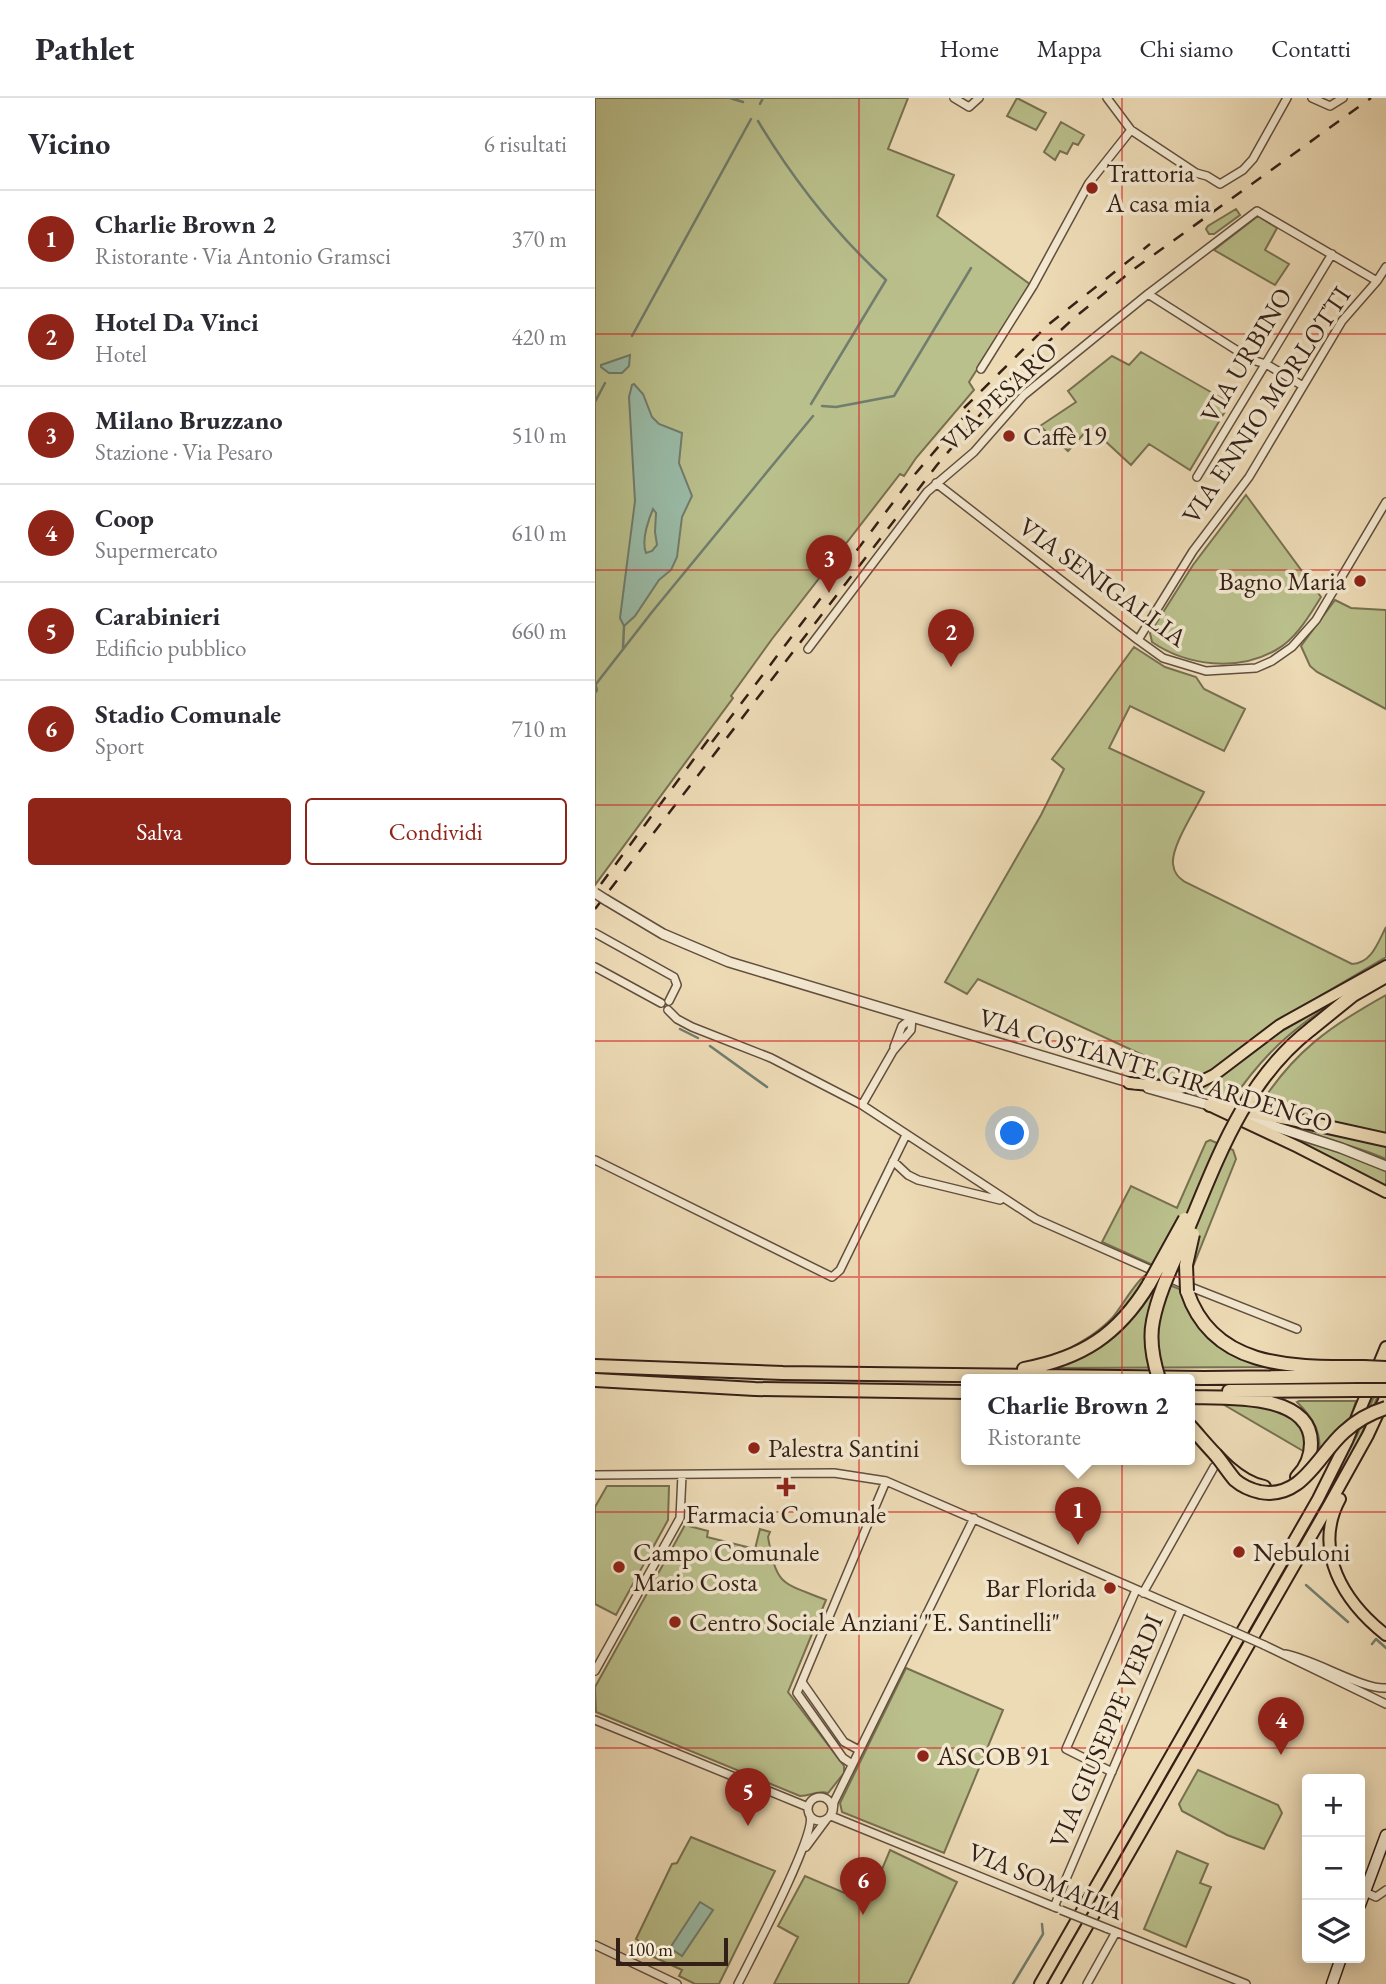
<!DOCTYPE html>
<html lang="it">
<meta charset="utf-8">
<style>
:root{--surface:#fff;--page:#f7f7f7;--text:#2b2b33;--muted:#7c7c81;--line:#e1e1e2;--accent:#8f2418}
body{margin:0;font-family:"EB Garamond",serif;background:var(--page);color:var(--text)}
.controls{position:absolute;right:21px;bottom:21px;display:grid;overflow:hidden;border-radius:7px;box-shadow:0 4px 18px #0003}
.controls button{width:63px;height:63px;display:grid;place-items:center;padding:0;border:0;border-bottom:2px solid var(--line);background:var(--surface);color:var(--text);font:35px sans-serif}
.scale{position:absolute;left:21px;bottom:18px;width:112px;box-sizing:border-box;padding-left:7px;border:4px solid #341f16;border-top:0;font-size:19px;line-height:24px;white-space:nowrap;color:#341f16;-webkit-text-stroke:5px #f3e8d0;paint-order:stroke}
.you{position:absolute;left:418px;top:1036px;width:24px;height:24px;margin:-18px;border:5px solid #fff;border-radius:50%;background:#1a73e8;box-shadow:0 0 0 10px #1a73e833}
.badge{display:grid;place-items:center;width:46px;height:46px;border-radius:50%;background:var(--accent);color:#fff;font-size:23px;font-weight:700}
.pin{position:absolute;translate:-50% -58px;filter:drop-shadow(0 2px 4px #0008)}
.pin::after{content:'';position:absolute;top:37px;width:24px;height:21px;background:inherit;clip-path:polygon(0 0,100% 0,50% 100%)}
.popup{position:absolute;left:366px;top:1276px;width:234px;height:91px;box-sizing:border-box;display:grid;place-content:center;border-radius:7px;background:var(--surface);filter:drop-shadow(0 2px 5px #0005);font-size:23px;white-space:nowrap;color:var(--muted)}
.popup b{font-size:26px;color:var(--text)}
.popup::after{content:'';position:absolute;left:50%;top:100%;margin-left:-14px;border:14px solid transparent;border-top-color:var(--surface)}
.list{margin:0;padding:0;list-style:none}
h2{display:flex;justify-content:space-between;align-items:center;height:91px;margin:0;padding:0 28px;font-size:30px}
h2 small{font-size:23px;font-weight:400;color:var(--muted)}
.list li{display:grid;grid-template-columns:46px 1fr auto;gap:21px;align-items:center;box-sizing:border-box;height:98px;padding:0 28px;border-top:2px solid var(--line)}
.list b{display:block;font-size:26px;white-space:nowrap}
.list p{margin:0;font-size:23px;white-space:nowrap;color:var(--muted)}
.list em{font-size:23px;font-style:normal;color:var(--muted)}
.actions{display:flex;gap:14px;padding:21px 28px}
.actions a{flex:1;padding:16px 0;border:2px solid var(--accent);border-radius:7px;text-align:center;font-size:24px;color:var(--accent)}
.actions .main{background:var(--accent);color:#fff}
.icon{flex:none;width:38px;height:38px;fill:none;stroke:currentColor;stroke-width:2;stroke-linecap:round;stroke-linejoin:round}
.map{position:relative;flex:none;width:791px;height:1886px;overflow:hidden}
header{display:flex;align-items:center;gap:42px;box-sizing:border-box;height:98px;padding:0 35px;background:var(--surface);border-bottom:2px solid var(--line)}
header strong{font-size:33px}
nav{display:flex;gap:38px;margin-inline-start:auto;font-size:24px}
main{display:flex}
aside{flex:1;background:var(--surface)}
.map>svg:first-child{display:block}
.green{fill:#bac08c;stroke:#777051;stroke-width:2}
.water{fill:#9abca8;stroke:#717d6e;stroke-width:2;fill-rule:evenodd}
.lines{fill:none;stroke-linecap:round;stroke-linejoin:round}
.stream{stroke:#717d6e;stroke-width:2.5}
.minor-casing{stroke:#624e3e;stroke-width:10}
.tertiary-casing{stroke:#624e3e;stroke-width:12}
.secondary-casing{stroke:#341f16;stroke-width:13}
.trunk-casing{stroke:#341f16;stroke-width:14}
.motorway-casing{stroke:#341f16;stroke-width:16}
.minor{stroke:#f3e8d0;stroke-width:7}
.tertiary{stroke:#f3e8d0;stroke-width:9}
.secondary{stroke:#f3e8d0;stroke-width:10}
.trunk{stroke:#eddbb6;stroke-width:10}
.motorway{stroke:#eddbb6;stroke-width:12}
.rail{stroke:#341f16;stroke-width:2.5;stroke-dasharray:12 12;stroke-linecap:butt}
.minor-bridge-casing{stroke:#624e3e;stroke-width:10;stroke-linecap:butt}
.tertiary-bridge-casing{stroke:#624e3e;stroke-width:12;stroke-linecap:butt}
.motorway-bridge-casing{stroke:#341f16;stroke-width:16;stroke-linecap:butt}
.minor-bridge{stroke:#f3e8d0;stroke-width:7}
.tertiary-bridge{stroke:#f3e8d0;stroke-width:9}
.motorway-bridge{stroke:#eddbb6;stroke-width:12}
.grid{fill:none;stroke:#d62828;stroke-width:2;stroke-opacity:0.55}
.poi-dot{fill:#8f2418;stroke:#f3e8d0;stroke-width:2.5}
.labels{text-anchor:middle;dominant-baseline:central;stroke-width:7;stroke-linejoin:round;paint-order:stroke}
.poi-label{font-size:26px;fill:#341f16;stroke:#f3e8d0;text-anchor:start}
.street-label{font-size:26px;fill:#341f16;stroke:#f3e8d0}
</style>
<header>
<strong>Pathlet</strong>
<nav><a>Home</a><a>Mappa</a><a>Chi siamo</a><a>Contatti</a></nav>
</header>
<main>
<aside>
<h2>Vicino<small>6 risultati</small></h2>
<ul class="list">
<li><span class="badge">1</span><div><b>Charlie Brown 2</b><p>Ristorante · Via Antonio Gramsci</p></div><em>370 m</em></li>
<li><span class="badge">2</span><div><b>Hotel Da Vinci</b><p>Hotel</p></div><em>420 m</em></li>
<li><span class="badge">3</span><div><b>Milano Bruzzano</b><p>Stazione · Via Pesaro</p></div><em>510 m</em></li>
<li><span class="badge">4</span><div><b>Coop</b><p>Supermercato</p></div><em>610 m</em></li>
<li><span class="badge">5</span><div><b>Carabinieri</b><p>Edificio pubblico</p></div><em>660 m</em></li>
<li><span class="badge">6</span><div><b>Stadio Comunale</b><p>Sport</p></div><em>710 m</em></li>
</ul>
<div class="actions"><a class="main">Salva</a><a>Condividi</a></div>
</aside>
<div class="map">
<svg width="791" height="1886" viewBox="0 0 791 1886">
<rect width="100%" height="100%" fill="#eddbb6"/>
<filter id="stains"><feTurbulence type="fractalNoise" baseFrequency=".00286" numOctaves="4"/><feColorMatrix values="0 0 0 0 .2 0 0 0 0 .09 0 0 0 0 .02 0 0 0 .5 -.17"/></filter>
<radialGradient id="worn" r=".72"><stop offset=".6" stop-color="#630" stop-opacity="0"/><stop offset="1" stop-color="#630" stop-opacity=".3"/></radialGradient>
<path class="green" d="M0,0H313L293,51L359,77L342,118L436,187L374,284L379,292L321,360L309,378L305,376L177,541L136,598L138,600L0,787Z
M422,0L451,15L441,32L412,18Z
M466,24L489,37L483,47L478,45L472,56L465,53L460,62L449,54Z
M641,111L645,117L619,136H614L611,131L613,128Z
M663,118L682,130L670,152L694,166L680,187L619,152Z
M546,254L635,305L595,372L554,346L536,367L495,329L473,353L445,328L481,304L473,293L517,258L534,267Z
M651,397L726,499C714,518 701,541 681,552C643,574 592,568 557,544L555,535L598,467Z
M740,502L756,510L791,512V611L722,574L715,568L706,548Z
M539,549L570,569L601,579L609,591L650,611L629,653L535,608L514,650L609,694C601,711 576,748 578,766C579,775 583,779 590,784L757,866C777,865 783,844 791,829V859L691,918L623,969L608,977L593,982L578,984L554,979L563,964L383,881L372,896L350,884L446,717L469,671L457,661Z
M759,891C705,925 672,950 636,1004L586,992Z
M791,897V1037L663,1010C698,954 735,928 791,897Z
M701,1027L791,1045V1061C762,1048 730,1042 700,1029Z
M695,1040L737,1051L791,1073V1090Z
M615,1042L638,1052L641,1061L597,1171L564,1160L560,1168L507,1144L536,1088L582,1110L611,1044Z
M551,1177L589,1193L598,1215L673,1269L461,1270L515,1229L475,1255L472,1252C488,1243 504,1234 517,1220C526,1210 542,1181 551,1177Z
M791,1272V1279L760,1351L708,1444L705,1443L762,1337Z
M704,1303H761L754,1325L724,1357C727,1334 718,1320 702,1304Z
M626,1305H678L706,1319L715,1357Z
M12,1388H74L73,1422L21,1517L0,1506V1409Z
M90,1427L113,1433L112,1439L160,1451L165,1431L175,1434L173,1439C182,1489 186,1484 231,1502L193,1594L249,1668V1675L233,1695C222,1692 216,1698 205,1698L1,1614L0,1589Z
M311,1570L408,1612L349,1755L247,1714L245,1705Z
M603,1672L683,1707L687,1715L669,1751L632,1737L587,1713L584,1706Z
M96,1739L180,1773L124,1886H100L84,1878L87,1872L50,1855L53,1849L41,1841L77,1766L82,1765Z
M295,1752L362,1784L313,1886H179L203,1839L183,1828L210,1778L273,1805Z
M582,1753L613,1766L605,1785L616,1789L591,1849L549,1831Z"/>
<path class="water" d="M35,257L34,268L27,275H14L6,269V267Z
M39,286L48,296L57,319L64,326L87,335L84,365L97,398L87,419L82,459L76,472L64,482L40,518L29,528L25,520L40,403L34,299L37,287ZM58,411L61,415L60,434L62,447L57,453L51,455C46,442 53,423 58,411Z
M105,1804L118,1812L87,1858L75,1850Z"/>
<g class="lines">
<path class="stream" d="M135,0L148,4
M165,6L168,0
M163,23C198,81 241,136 291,182L216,306
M37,238L156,21
M0,304L10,285
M227,308L241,309L299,298L376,170
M28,550L29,528
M1,586L57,514L218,318
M0,595L2,592L0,585
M85,931L103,940
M115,948L172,989
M674,1449L678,1453
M711,1487L753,1524
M777,1546L781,1541L791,1550
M418,1886L448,1836L447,1826"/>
<defs>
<path id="minor" d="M359,0L374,9L384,0
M512,0L536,32L601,75L612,78L625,86L648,72L658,61L692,0
M717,0L735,8L748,0
M553,196L657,262L671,266L708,288
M386,271L438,188L494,85L536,32
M602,379L737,156
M341,385L543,542L568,560L611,573L661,570L677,563L697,549L721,522L791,404
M543,542L598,453L654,379L747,223L782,183L791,169
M213,551L332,394L379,354L429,297L553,196L662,113L782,183
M0,835L79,879L82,887L74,903
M0,869L66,905
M73,912L82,921L97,929L176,960L267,1007L441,1121L588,1186L702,1231
M299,949L307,928L317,920
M267,1007L298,953L316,932L317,920
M0,1062L237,1179L245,1172L311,1037
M298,1063L313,1077L323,1082L405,1102
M0,1377L239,1375L291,1383L635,1532
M548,1495L619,1369
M669,1547L791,1606
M690,1556C719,1561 768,1592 791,1590
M0,1573L85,1420L87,1377
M207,1584L249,1644L264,1652
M0,1622L213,1709
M257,1666L248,1660L202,1595L291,1383
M517,1674L471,1651L541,1492
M213 1711a12 12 0 1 1 24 0a12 12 0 1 1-24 0Z
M238,1713L239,1704L379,1420
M236,1718L462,1810
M211,1749L231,1722
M770,1794L781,1799L791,1792
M459,1809L586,1512
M511,1830L651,1886
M0,1847L82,1886
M143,1886C156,1860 221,1738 215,1718
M492,1886L521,1834"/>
<path id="tertiary" d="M11,802L68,836L134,864L540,986
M553,990L621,1009
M647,1018L746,1050L791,1068"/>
<path id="secondary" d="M765,1807L791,1737
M737,1886L746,1860"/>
<path id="trunk" d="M534,985L585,990L599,987L619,977L685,927L791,868
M620,1010L703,1049L791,1094
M745,1401C717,1453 749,1504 791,1537
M445,1886L723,1401L752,1343L791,1249
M459,1886L734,1407L773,1337L791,1298"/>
<path id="motorway" d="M716,931L758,897L791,878
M615,1007L692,1020L791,1042
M592,1193C618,1272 700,1269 769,1269
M0,1268L188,1275L609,1280L765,1278
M429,1271C487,1260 523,1237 554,1186
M0,1282L160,1291L371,1294
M634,1293L760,1292
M595,1299C629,1300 716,1294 716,1345C716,1358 712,1369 702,1379
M595,1328C615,1350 639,1383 669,1389"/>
</defs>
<use href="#minor" class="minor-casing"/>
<use href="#tertiary" class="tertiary-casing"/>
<use href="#secondary" class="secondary-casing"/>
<use href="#trunk" class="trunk-casing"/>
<use href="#motorway" class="motorway-casing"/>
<use href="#minor" class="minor"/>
<use href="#tertiary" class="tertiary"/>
<use href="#secondary" class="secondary"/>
<use href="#trunk" class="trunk"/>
<use href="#motorway" class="motorway"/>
<path class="rail" d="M369,310L454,226L555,146
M117,644L315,382L379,307
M6,786L119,634
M0,811L342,367L425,270L479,220L539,171L776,0"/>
<defs>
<path id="minor-bridge" d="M635,1532L669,1547
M466,1812L511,1830"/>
<path id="tertiary-bridge" d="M0,795L11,802"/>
<path id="motorway-bridge" d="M554,1186L590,1121
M592,1193L591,1167L598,1136
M769,1269L791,1270
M765,1278H791
M564,1281C558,1262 554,1242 558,1223C564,1192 580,1162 592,1133C623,1059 650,982 716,931
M760,1292H791
M620,1356C627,1364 633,1374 640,1382C647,1388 656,1392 665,1394C707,1402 723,1357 749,1334C762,1322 775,1315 791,1310"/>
</defs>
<use href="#minor-bridge" class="minor-bridge-casing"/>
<use href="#tertiary-bridge" class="tertiary-bridge-casing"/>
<use href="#motorway-bridge" class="motorway-bridge-casing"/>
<use href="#minor-bridge" class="minor-bridge"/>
<use href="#tertiary-bridge" class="tertiary-bridge"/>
<use href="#motorway-bridge" class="motorway-bridge"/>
</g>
<path class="grid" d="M264,0V1886M527,0V1886M0,236H791M0,472H791M0,707H791M0,943H791M0,1179H791M0,1414H791M0,1650H791"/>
<g class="poi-dot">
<circle cx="497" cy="90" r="7"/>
<circle cx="414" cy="338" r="7"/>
<circle cx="765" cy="483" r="7"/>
<circle cx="159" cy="1350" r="7"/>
<path d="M187.5 1378.5h7v7h7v7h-7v7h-7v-7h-7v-7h7z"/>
<circle cx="644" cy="1454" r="7"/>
<circle cx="24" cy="1469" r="7"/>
<circle cx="515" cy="1490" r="7"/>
<circle cx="80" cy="1524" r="7"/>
<circle cx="328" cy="1658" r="7"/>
</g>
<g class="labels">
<g class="poi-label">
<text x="511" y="75">Trattoria<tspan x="511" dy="30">A casa mia</tspan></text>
<text x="428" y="338">Caffè 19</text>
<text x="751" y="483" text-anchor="end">Bagno Maria</text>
<text x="173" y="1350">Palestra Santini</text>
<text x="191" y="1416" text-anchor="middle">Farmacia Comunale</text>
<text x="38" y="1454">Campo Comunale<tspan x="38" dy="30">Mario Costa</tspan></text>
<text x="658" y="1454">Nebuloni</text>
<text x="501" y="1490" text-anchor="end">Bar Florida</text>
<text x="94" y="1524">Centro Sociale Anziani "E. Santinelli"</text>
<text x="342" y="1658">ASCOB 91</text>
</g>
<g class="street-label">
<text transform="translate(651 257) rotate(-59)">VIA URBINO</text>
<text transform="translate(404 298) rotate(-43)">VIA PESARO</text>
<text transform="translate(671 307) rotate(-56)">VIA ENNIO MORLOTTI</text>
<text transform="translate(508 484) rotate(36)">VIA SENIGALLIA</text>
<text transform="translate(561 972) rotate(17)">VIA COSTANTE GIRARDENGO</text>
<text transform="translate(511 1633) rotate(-67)">VIA GIUSEPPE VERDI</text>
<text transform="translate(451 1783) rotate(22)">VIA SOMALIA</text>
</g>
</g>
<rect width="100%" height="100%" filter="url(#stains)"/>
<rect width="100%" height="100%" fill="url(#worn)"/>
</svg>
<div class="controls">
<button>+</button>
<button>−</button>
<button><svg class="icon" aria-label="layers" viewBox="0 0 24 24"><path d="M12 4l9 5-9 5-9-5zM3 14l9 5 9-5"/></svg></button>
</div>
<div class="scale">100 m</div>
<div class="you"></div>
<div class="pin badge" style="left:483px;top:1447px">1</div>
<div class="popup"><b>Charlie Brown 2</b>Ristorante</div>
<div class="pin badge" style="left:356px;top:569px">2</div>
<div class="pin badge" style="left:234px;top:495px">3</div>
<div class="pin badge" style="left:686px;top:1657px">4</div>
<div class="pin badge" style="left:153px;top:1728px">5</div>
<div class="pin badge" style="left:268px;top:1817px">6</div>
</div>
</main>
